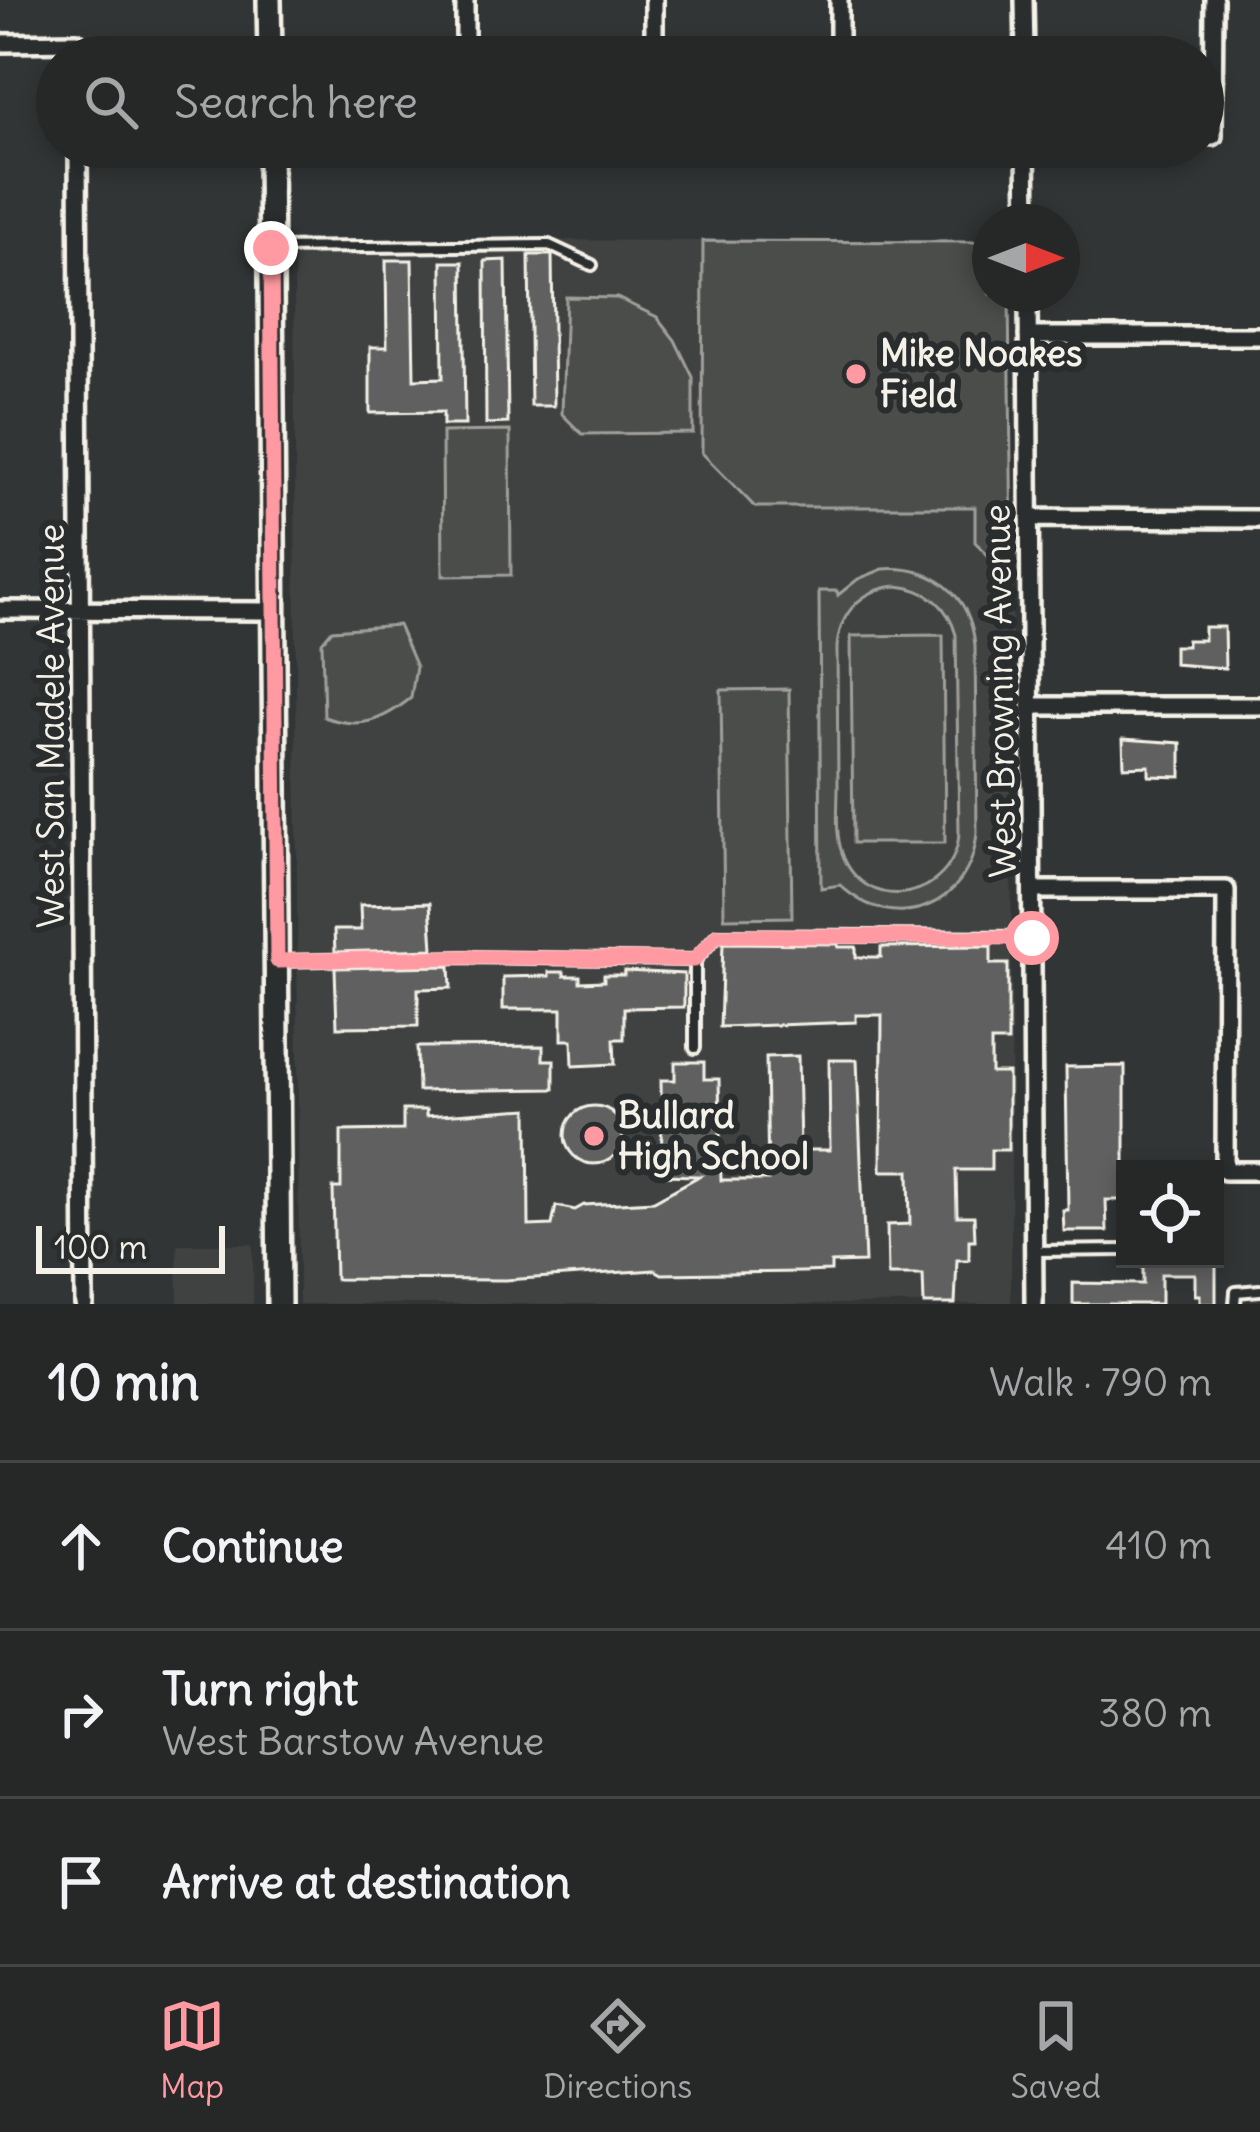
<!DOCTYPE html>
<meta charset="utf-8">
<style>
:root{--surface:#262828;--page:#2e3030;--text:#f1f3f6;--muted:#a4a6a8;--line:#424445;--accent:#ff9aa2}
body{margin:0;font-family:Delius,sans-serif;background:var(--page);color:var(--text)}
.controls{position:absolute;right:36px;bottom:36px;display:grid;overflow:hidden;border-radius:0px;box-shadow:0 6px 18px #0003}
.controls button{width:108px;height:108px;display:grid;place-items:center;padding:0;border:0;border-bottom:3px solid var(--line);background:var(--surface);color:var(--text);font:60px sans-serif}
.compass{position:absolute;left:972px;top:204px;width:108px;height:108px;border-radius:50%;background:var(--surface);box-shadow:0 6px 18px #0003;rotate:90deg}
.scale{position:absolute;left:36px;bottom:30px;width:189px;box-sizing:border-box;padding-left:12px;border:6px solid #f4f1e8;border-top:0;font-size:33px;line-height:42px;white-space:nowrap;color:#f4f1e8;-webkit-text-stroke:9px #2a2d2e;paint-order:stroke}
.stop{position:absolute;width:36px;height:36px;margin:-27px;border:9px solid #ff9aa2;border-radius:50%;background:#fff}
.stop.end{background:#ff9aa2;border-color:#fff;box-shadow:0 3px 12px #0008}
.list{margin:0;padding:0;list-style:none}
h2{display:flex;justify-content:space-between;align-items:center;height:156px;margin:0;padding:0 48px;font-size:51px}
h2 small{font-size:39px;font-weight:400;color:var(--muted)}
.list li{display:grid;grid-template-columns:78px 1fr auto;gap:36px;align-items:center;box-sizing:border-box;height:168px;padding:0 48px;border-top:3px solid var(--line)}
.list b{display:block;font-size:45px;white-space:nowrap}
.list p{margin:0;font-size:39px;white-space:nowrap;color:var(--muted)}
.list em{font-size:39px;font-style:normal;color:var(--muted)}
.icon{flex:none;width:66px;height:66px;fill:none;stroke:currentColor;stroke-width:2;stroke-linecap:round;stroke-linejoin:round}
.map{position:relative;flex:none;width:1260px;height:1304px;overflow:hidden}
.search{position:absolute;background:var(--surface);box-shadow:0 6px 18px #0003;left:36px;right:36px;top:36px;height:132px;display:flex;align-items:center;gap:30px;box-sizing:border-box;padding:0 42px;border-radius:66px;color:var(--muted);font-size:45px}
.sheet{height:660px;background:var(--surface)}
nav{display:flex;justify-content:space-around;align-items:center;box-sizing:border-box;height:168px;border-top:3px solid var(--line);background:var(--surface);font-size:33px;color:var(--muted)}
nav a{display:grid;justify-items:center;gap:6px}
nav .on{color:var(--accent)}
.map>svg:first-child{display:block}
.built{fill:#404242}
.green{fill:#4b4d4c;stroke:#a09f9a;stroke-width:3;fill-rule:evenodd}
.building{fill:#5f605f;stroke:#f4f1e8;stroke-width:3}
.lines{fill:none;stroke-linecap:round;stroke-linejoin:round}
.lane-casing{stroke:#f4f1e8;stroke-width:16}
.street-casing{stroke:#f4f1e8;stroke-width:24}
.secondary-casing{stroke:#f4f1e8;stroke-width:30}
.lane{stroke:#2a2d2e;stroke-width:8}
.street{stroke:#2a2d2e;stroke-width:15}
.secondary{stroke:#2a2d2e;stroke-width:21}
.route{stroke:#ff9aa2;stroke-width:15}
.poi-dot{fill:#ff9aa2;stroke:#2a2d2e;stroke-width:4.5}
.labels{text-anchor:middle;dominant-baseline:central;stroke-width:12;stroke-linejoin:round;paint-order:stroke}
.poi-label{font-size:36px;font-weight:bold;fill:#f4f1e8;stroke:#2a2d2e;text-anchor:start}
.street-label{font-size:36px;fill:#f4f1e8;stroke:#2a2d2e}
</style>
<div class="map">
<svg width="1260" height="1304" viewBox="0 0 1260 1304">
<rect width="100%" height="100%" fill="#323535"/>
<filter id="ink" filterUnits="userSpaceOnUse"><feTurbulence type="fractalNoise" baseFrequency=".00833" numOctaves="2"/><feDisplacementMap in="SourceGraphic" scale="24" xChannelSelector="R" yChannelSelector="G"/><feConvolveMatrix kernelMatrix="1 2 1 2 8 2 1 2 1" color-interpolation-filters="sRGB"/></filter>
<g filter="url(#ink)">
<path class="built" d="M294,239L703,241L702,453L754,507H975L988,555H1012L1011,1304H299Z
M177,1244H253V1304H178Z"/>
<path class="green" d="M703,241L990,242V294H1009L1012,555H988L975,542V507H755L702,453Z
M566,297L617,298L657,317L675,340L693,377V433L582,434L562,414Z
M510,431L511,575L443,576L442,432Z
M883,569C934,565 971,595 975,646L977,833C971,907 894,937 840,885L821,888L819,591H837L838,595L858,579ZM897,586C928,589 948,605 956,635L959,833C955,900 865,918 842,853C835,833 838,809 838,788C838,741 837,694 837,647C840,612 862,589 897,586Z
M398,625L416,667L411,698C382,721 360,730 324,717L322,642L332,630Z
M943,635L945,843H853L851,636Z
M789,689L792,917L724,918L721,690Z"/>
<path class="building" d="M529,255H552L554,406H531Z
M386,260H412L414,379L443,378L442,262H463L465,425H443V412L370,413V347H387Z
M506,260L508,423L486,424L485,261Z
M1204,627H1224L1225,668L1174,664V646H1187V640H1204Z
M1123,739L1181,743V777L1149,776V766L1124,767Z
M430,903L433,949L335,952L334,930H361L360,905Z
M723,943L838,944V947H856V957H881V947L991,946V964H1008V1042H991V1073H1008V1150H991V1170H956L957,1216H974L975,1240H969V1260H957L955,1304H924L923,1275H888L887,1225L910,1224L909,1171H881L882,1015H856V1022L720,1027Z
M450,966L451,988L418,989V1026L337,1027L335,968Z
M624,971L684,974V1007L624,1008V1039H614L615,1064L573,1066L572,1040H562V1009H503V977L549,976V972H564V976H580V982L604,981V975H624Z
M543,1046V1060H554V1089L418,1091L417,1047Z
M798,1056L800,1150H830L829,1060H857L865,1262L831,1263V1271L802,1272L662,1274L655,1270L505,1280L335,1279L333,1188H341V1131L403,1130V1110H426V1116L528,1109L529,1226L552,1225L556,1206L575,1210L584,1205L654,1201L699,1176L662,1175L661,1080H675V1062H704V1079H719L721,1180H768L766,1057Z
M1125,1066V1200H1106L1107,1231H1064L1063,1210H1068L1066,1067Z
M565 1135a29 29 0 1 1 58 0a29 29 0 1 1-58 0Z
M1143,1259H1216V1304H1200V1295H1195V1274H1161V1304H1073V1283L1143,1284Z"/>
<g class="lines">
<defs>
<path id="lane" d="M273,248L549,245L592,265
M695,960V1048
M278,961L463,957L695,960L717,935L1031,937
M1035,1251L1125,1250
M1235,1304L1236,1292L1260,1290"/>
<path id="street" d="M465,0V57
M654,0V57
M839,0V57
M1024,0L1025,57
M0,43L77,42V57
M1213,136L1214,0
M78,147L84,1304
M1026,147L1027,222
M1028,294L1034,1304
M1028,336H1260
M1029,518L1260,519
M0,610L274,611
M1030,706H1260
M1032,890H1226L1225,1171H1260"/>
<path id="secondary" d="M269,0L270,57
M270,147L279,1304"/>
</defs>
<use href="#lane" class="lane-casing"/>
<use href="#street" class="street-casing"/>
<use href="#secondary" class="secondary-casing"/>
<use href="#lane" class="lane"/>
<use href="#street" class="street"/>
<use href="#secondary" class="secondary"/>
</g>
</g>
<g class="lines" filter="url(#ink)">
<path class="route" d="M271,248L277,961L463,957L694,960L717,935L1032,938"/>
</g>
<g class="poi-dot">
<circle cx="856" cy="374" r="12"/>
<circle cx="594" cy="1136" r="12"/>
</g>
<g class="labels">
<g class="poi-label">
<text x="880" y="353">Mike Noakes<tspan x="880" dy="41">Field</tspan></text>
<text x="618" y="1115">Bullard<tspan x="618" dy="41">High School</tspan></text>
</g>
<g class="street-label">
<text transform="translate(1000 691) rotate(-91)">West Browning Avenue</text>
<text transform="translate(51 726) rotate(-90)">West San Madele Avenue</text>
</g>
</g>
</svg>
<div class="controls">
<button><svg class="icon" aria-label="locate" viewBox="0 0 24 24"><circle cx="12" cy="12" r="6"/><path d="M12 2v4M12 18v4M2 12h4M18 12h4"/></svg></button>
</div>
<svg class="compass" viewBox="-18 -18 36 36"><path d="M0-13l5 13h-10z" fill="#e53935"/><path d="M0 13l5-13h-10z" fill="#a4a6a8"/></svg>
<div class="scale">100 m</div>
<div class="stop" style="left:1032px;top:938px"></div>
<div class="stop end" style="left:271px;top:248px"></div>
<div class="search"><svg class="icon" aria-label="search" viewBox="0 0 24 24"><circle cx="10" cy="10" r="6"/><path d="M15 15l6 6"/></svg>Search here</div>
</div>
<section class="sheet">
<h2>10 min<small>Walk · 790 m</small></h2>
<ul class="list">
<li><svg class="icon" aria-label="ahead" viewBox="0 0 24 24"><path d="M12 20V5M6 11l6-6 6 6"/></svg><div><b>Continue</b></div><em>410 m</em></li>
<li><svg class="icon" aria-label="right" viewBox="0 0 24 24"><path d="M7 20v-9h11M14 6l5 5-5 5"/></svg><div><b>Turn right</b><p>West Barstow Avenue</p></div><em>380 m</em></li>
<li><svg class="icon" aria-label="arrive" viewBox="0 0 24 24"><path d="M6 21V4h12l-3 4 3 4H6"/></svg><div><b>Arrive at destination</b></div></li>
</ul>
</section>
<nav>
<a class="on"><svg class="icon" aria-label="map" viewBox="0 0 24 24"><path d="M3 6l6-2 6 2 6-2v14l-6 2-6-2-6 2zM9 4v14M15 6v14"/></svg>Map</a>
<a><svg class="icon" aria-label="directions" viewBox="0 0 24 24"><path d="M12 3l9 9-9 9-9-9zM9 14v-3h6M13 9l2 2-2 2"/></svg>Directions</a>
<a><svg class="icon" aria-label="saved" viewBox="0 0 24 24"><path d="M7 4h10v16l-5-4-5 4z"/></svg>Saved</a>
</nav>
